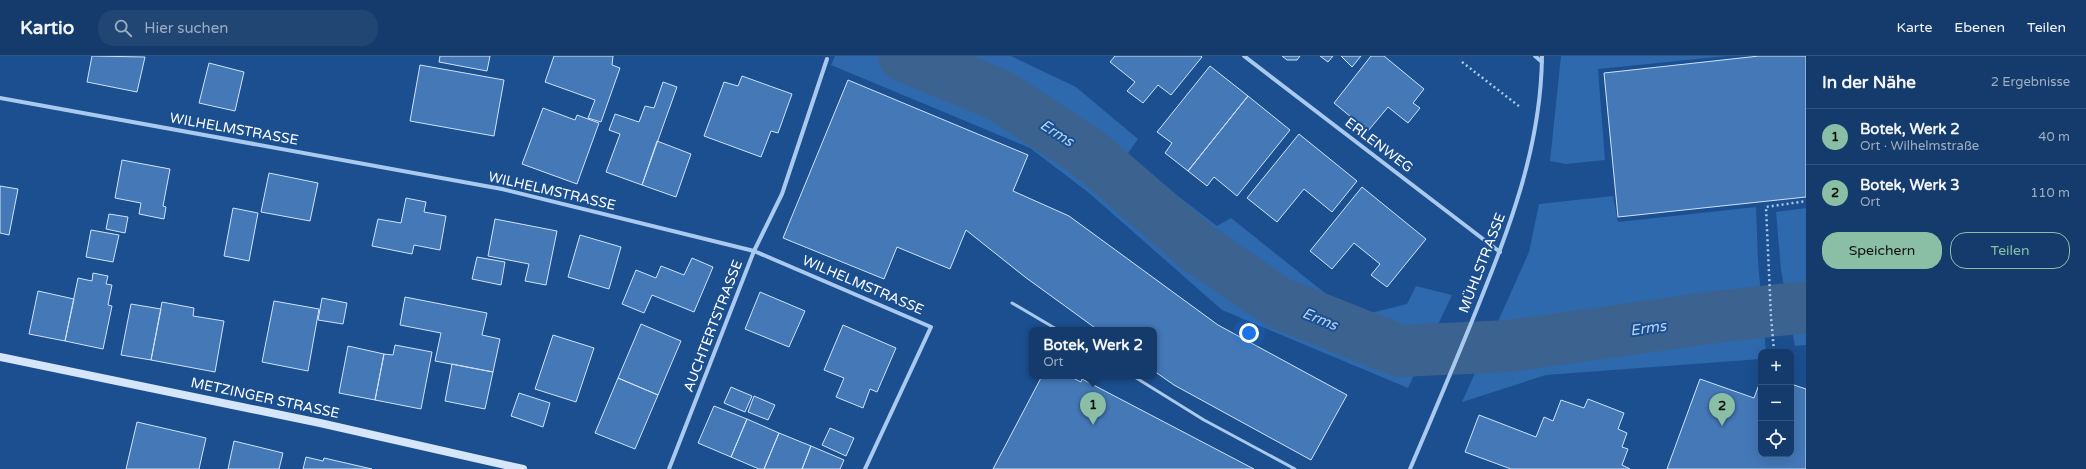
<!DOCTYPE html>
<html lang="de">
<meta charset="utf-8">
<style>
:root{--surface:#143b6b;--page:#214673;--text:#f1f3f6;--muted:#9dadc1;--line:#33557e;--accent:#8abfa5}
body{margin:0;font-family:"Varela Round",sans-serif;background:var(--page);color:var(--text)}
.controls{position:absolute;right:12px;bottom:12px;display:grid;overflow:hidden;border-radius:8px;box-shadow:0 4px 16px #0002}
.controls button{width:36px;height:36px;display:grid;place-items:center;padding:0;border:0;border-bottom:1px solid var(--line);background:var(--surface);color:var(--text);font:20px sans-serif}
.you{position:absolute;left:1249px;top:277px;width:14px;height:14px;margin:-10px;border:3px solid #fff;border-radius:50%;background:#1a73e8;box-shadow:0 0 0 6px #1a73e833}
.badge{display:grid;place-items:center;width:26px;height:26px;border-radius:50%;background:var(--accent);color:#111;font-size:13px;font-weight:700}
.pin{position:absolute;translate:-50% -33px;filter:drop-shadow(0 1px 2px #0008)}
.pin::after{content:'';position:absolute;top:21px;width:14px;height:12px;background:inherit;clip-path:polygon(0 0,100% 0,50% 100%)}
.popup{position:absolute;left:1029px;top:271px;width:128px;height:52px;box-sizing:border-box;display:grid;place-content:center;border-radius:8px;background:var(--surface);filter:drop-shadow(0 1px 3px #0005);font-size:13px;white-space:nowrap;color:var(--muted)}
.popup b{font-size:15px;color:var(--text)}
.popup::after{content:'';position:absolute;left:50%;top:100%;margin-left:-8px;border:8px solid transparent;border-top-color:var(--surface)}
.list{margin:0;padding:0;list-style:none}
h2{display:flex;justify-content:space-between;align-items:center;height:52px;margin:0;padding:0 16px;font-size:17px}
h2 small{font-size:13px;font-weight:400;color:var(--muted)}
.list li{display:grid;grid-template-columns:26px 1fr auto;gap:12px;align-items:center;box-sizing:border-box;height:56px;padding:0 16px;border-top:1px solid var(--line)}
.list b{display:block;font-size:15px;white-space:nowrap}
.list p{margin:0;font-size:13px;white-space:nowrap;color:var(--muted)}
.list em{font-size:13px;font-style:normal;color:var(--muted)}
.actions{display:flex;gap:8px;padding:12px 16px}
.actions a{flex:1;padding:9px 0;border:1px solid var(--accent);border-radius:16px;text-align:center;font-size:14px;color:var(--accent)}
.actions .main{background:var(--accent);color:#111}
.icon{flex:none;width:22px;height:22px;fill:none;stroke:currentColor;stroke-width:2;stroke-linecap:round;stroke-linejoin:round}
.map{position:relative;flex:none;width:1806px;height:413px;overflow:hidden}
header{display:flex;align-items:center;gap:24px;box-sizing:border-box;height:56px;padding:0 20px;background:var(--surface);border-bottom:1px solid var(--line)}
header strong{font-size:19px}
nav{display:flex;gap:22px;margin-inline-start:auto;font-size:14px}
.search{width:280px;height:36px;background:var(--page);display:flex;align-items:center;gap:10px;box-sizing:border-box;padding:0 14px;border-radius:16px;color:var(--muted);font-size:15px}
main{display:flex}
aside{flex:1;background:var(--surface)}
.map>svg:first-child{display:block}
.green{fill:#2e69ad}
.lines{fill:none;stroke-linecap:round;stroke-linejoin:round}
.river{stroke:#3c6290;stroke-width:52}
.building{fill:#4478b7;stroke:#cfe3fa}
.path{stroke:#a9c9ee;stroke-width:2.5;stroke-dasharray:2 3;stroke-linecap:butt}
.lane{stroke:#a9c9ee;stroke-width:3}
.street{stroke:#a9c9ee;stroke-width:4}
.secondary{stroke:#d6e6fa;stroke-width:8}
.labels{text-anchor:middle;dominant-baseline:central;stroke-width:4;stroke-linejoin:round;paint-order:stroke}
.street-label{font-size:14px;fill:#fff;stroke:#1b4f8f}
.water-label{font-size:15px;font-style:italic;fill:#b5d3f5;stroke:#1b4f8f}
</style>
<header>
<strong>Kartio</strong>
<div class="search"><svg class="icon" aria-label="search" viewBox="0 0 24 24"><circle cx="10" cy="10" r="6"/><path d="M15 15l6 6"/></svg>Hier suchen</div>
<nav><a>Karte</a><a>Ebenen</a><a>Teilen</a></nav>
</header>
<main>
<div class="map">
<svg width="1806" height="413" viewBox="0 0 1806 413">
<rect width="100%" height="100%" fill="#1b4f8f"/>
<path class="green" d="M835,0H1011L1076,31L1138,83L1126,100L1217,170L1231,162L1355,261L1407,248L1416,230L1452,239L1408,332L1222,254L1089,137L1030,92L831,9Z
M1561,0H1727L1598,13L1605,104L1566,108L1550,105Z
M1613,140L1618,166L1756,151L1758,205L1766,296H1761V303L1546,319L1462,346L1529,196L1539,148Z
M1806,152V289L1795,290L1781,214L1776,156Z"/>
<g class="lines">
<path class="river" d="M904,0L999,39L1087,96L1197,191L1277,246L1400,295L1509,290L1715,261L1806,251"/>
</g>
<path class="building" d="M92,0L145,1L137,36L87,26Z
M440,0H490L487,15L439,6Z
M554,0H613L612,9L620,12L601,66L588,62L595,44L545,26Z
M1115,0H1201L1202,1L1171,39L1158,29L1143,47L1127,35L1135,26L1110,6Z
M1282,0H1300L1297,4H1287Z
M1320,0H1333L1328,6Z
M1341,0H1361L1352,11Z
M1371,0H1384L1424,33L1413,47L1420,52L1408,67L1388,51L1368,75L1334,47Z
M1759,0H1806V141L1618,161L1604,17Z
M209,7L244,16L235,55L199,47Z
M420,9L504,24L494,80L410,65Z
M1210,10L1248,40L1188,115L1165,97L1172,87L1157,76Z
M742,20L792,38L778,77L771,75L761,101L704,80L724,26L738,30Z
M848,24L1028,99L1013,135L1069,160L1218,269L1347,339L1311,404L1174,329L1154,315V274H1098L1025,221L966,174L950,213L897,191L884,223L783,182Z
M663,26L677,31L642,129L606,116L620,78L609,74L615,58L639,66L645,50L654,52Z
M1248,40L1290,74L1237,140L1214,121L1207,130L1188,115Z
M543,52L575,64L577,59L599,67L577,128L522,108Z
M1299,78L1357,125L1332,156L1304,133L1277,166L1247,142Z
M657,85L691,98L676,141L642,129Z
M122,104L170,113L163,150L166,151L164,163L139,158L141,147L115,142Z
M269,117L318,127L310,165L261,156Z
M0,130L18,133L9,179L0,177Z
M1362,131L1426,183L1387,231L1371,219L1380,208L1354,187L1332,213L1310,195Z
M406,142L426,146L424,156L446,160L440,194L414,189L412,198L372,190L378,163L401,167Z
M233,152L258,157L249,205L224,200Z
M109,158L128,161L125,177L106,173Z
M495,163L557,175L546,229L525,225L529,208L488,200Z
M91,174L119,179L113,206L86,201Z
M580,179L621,191L609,233L568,221Z
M477,201L505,206L501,229L472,223Z
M692,202L713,211L694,256L652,239L644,257L622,248L636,214L656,222L661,210L684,219Z
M93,217L108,220L106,228L112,229L108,249L112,250L103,293L65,285L78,222L92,225Z
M38,235L74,243L65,285L29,278Z
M760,236L805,255L789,291L745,273Z
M405,241L487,257L482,279L500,283L493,316L435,305L441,277L400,269Z
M322,242L347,247L343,268L318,264Z
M274,245L319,253L308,315L262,306Z
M162,246L194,252L193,260L224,265L215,316L151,304Z
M131,248L161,253L151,304L121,299Z
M641,268L681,285L658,339L618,322Z
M843,269L896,292L877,336L870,333L863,352L836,341L844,322L824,314Z
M553,279L594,292L576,346L535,333Z
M395,289L432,296L421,353L375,344L384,298L393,299Z
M348,290L384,298L375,344L339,337Z
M452,308L493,316L485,353L445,345Z
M1042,320H1069L1081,326L1082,323L1254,413H993Z
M618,322L658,339L635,393L595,377Z
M1700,323L1754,342L1761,323V398H1791V328L1806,333V413H1667Z
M731,331L752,340L745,356L724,347Z
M519,337L550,347L543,371L511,360Z
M754,340L775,349L768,364L748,356Z
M1588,343L1624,357L1618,373L1627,377L1622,391L1628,393L1622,409L1630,413H1511L1465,396L1479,359L1536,381L1544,361L1553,365L1561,344L1584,352Z
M714,350L747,363L731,401L698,387Z
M747,363L779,377L764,413H759L731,401Z
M137,366L206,382L199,413H126Z
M830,372L854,382L846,400L822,389Z
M779,377L811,390L802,413H764Z
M234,385L283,397L279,413H228Z
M811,390L844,404L840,413H802Z
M306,401L323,405L324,402L372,413H303Z"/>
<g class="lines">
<path class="path" d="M1462,6L1520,51
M1774,295L1771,261L1766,151L1806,145"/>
<path class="lane" d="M1012,247L1058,274
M1133,320L1204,364L1295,413"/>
<path class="street" d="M1244,0L1500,196
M1535,0L1542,6
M0,42L502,133L754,195L931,271L865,413
M669,413L754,195L782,138L827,3
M1410,413C1431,364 1452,314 1472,265C1507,178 1541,95 1542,0"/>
<path class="secondary" d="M0,301L320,367L523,413"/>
</g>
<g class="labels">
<g class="street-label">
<text transform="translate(234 73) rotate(10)">WILHELMSTRASSE</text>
<text transform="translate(1379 89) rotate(37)">ERLENWEG</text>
<text transform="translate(552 135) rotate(13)">WILHELMSTRASSE</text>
<text transform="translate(1482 207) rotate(-69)">MÜHLSTRASSE</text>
<text transform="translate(863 229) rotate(23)">WILHELMSTRASSE</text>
<text transform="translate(713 270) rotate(-69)">AUCHTERTSTRASSE</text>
<text transform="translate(265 342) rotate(12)">METZINGER STRASSE</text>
</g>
<g class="water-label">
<text transform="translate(1057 77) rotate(33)">Erms</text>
<text transform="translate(1320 263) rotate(22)">Erms</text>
<text transform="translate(1648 272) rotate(-8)">Erms</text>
</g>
</g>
</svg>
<div class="controls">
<button>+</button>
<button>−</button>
<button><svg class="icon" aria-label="locate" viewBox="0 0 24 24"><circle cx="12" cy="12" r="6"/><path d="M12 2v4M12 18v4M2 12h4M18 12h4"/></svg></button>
</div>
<div class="you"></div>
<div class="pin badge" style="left:1093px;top:369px">1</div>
<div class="popup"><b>Botek, Werk 2</b>Ort</div>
<div class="pin badge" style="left:1722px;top:370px">2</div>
</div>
<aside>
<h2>In der Nähe<small>2 Ergebnisse</small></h2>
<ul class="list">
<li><span class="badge">1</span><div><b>Botek, Werk 2</b><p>Ort · Wilhelmstraße</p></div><em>40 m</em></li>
<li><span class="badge">2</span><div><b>Botek, Werk 3</b><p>Ort</p></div><em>110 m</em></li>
</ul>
<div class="actions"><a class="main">Speichern</a><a>Teilen</a></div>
</aside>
</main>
